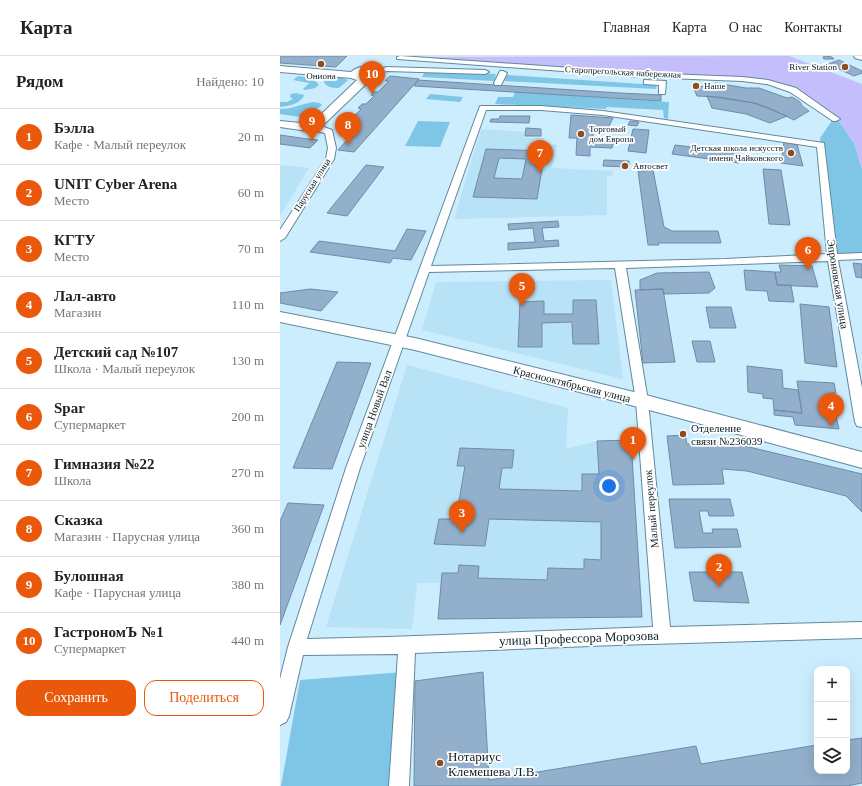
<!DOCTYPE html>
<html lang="ru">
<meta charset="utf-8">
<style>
:root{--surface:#fff;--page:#f6f6f6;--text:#222;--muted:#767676;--line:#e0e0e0;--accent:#ea580c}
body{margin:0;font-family:Georgia,serif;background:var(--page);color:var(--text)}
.controls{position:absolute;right:12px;bottom:12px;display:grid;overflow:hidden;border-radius:8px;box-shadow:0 4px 16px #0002}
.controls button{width:36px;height:36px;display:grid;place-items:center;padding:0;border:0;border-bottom:1px solid var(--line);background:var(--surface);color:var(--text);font:20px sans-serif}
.you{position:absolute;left:329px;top:430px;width:14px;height:14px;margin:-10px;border:3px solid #fff;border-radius:50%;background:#1a73e8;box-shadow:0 0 0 6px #1a73e833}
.badge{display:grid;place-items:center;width:26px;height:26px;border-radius:50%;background:var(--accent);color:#fff;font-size:13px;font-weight:700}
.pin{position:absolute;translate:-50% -33px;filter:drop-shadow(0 1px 2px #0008)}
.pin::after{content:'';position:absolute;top:21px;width:14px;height:12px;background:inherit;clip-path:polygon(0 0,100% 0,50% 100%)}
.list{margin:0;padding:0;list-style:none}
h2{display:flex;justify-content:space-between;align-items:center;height:52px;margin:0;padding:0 16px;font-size:17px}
h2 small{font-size:13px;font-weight:400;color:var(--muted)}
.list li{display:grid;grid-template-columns:26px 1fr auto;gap:12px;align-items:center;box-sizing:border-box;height:56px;padding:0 16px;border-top:1px solid var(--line)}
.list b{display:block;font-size:15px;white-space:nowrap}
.list p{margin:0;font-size:13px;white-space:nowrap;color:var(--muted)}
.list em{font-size:13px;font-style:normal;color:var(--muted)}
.actions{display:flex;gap:8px;padding:12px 16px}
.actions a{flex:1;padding:9px 0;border:1px solid var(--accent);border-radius:12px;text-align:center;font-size:14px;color:var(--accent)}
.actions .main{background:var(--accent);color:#fff}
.icon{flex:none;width:22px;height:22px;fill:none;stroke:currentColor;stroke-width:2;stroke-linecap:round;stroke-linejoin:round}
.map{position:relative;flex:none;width:582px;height:730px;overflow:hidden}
header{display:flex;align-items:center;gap:24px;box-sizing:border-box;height:56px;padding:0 20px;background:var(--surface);border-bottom:1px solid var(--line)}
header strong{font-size:19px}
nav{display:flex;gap:22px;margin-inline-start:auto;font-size:14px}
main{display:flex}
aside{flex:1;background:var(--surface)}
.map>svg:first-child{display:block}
.built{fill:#b8e2f5}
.green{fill:#7fc6e6}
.water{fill:#c4bffc}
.building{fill:#92afcc;stroke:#6f8ba7;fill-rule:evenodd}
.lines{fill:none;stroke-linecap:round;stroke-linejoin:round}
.street-casing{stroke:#61899c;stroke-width:2}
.secondary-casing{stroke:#61899c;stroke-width:2}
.street{fill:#fff;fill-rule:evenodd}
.secondary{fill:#fff;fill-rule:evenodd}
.poi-dot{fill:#914b23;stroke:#fff;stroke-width:1.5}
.labels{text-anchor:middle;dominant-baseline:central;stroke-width:3.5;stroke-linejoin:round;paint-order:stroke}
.far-poi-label{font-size:9px;fill:#0c1c24;stroke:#fff;text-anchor:start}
.far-street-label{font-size:9px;fill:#0c1c24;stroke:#fff}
.street-label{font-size:11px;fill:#0c1c24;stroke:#fff}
.poi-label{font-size:11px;fill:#0c1c24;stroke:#fff;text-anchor:start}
.near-street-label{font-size:13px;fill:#0c1c24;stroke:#fff}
.near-poi-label{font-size:13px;fill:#0c1c24;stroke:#fff;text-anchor:start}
</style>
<header>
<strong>Карта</strong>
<nav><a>Главная</a><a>Карта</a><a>О нас</a><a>Контакты</a></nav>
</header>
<main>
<aside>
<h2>Рядом<small>Найдено: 10</small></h2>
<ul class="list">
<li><span class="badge">1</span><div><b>Бэлла</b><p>Кафе · Малый переулок</p></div><em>20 m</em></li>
<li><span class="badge">2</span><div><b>UNIT Cyber Arena</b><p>Место</p></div><em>60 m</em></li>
<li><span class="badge">3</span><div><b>КГТУ</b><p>Место</p></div><em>70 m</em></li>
<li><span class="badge">4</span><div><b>Лал-авто</b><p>Магазин</p></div><em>110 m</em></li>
<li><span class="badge">5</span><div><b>Детский сад №107</b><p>Школа · Малый переулок</p></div><em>130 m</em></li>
<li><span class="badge">6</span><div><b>Spar</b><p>Супермаркет</p></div><em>200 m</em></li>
<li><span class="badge">7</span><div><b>Гимназия №22</b><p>Школа</p></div><em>270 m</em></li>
<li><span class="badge">8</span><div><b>Сказка</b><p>Магазин · Парусная улица</p></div><em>360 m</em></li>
<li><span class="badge">9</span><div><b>Булошная</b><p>Кафе · Парусная улица</p></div><em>380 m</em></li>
<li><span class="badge">10</span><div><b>ГастрономЪ №1</b><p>Супермаркет</p></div><em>440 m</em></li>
</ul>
<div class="actions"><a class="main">Сохранить</a><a>Поделиться</a></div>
</aside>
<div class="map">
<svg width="582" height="730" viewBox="0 0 582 730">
<rect width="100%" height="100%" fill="#cbedfe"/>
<path class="built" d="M201,73L245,76L244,82H264V88L277,89L272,112L333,115L332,120H327V159L174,163Z
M0,109L29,112L0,160Z
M331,224L343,323L142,274L156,226Z
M127,309L288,352L286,393L317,385L351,384L362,561L158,563L160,527H137L132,573L46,571Z"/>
<path class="green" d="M145,15L216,18L214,25L142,21Z
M227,19L377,29L376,33L224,25Z
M18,20L33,22L39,29L35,32L25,34L23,33L29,27L13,24Z
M46,21H60L68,24L59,32C53,32 45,32 43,23Z
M235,36L389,46L388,63L384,62L383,54L327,51L326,53L215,48L218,41H233Z
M16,37L24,39V40C19,48 9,50 0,51V46H7L13,43L10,41L11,38Z
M150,38L183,41L180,46L146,43Z
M33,46L40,47L42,49C25,64 21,61 0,58V53C13,53 21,48 33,46Z
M556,61L574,87L582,113V200L552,201L540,82L553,63Z
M138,65L170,66L160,91L125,90Z
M123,616L113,730H1L20,624Z"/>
<path class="water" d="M509,0L582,28V113L574,87L556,61L514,33L463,22L337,16L113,1Z"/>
<path class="building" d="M0,0H67L56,11L0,7Z
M544,0L552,1L554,3H544L543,2Z
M559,4L582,15V17L574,20L548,8Z
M110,20L139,23L74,96L58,94L75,75L61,74L81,53L78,52L82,48H86L94,40L91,39L94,36H98L109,25H105Z
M138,24L340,37L381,39V45L134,30Z
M436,27L466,32H479L507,42L512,41L520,46L522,50L529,55L514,64L487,51L474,47L439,41L417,40L413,31L427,30Z
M427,40L474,47L507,60L490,67L466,58L432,52Z
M291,59L333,62L328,72L320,71L319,75L313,74V84L334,86L332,92L310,91V100L296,99L297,82H289Z
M220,60H250L249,67L210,66L211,63H219Z
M350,65L359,66L357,70L348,69Z
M246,72L261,73V80H245Z
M353,73L369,74L366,97L348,95Z
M0,79L28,83L38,84L30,92L0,88Z
M504,86L517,88L523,110L501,107Z
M395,89L461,97L459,107L392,98Z
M206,93L265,95L257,143L193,141ZM219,102L246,103L242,123L214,122Z
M324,104L349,105V111L323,110Z
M86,109L104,111L67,160L47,157Z
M483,113L501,114L510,169L489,168Z
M365,114H373L384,171L392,175H438L441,187H378L379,189H368L358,115H366Z
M278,165L279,171L262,172L264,185L278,184L279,190L228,194V187L255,186L253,172L229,174L228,168Z
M127,173L146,175L131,204L113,202L110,207L30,196L39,185L115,195Z
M573,207L582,208V222L576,221Z
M499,209L532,210L538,231L497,229L495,216H501Z
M464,214L495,216L497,229H511L514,246L489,245L487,235L466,234Z
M429,216L435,232L429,237L384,238L383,233L360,234V224L377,217Z
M30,233L58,236L41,255L0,247V237Z
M383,233L395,306L363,307L355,234Z
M293,244H316L319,288H293L292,266L262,267V291H238L240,246L264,245V258H293Z
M520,248L549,251L557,311L525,307Z
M426,251H451L456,272H430Z
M412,285H430L435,306H417Z
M57,306L91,307L52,413L13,412Z
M467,310L502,314L503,332L518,334L522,357L494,354L493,343L483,342V338L468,336Z
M517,325L554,327L556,337H551L559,373L515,369L513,361L494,359V354L522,357Z
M405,379L407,388L465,390L582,418V456L566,440L467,415L442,413L444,428L393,429L387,380Z
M351,384L362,561L158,563L162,517H178L179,509L199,510L198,522L267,524L268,512L304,513V503L321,504V466L209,463L205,490L154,488L159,463H176L185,410H177L180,392L234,394L232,412H222L219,433L302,435V418H319L317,385Z
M389,443H450L454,460H429L428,455H419L423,477H433L432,473H457L461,491L395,492Z
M8,447L44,449L0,569V465Z
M409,516H462L469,547L414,545Z
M203,616L209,724L416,690L421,708L537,689V715H567V684L582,682V727L567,730H134L135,625Z"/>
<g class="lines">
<defs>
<path id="street" d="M120,0L363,17L462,21L488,24L516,32L560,63L556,65H553L510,36L487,28L462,25L363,21L117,3V1Z
M107,11L205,14L209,16L205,18L107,15L94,18L90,16Z
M220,15H223L227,17L221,29H215L214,27Z
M364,24L386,25L385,38H379V29L364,28Z
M200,50H261L323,55L544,87L557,198L582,197V203L558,204L582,332V371L577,370L575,366L548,205L346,212L368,345L390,571L582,566V582L336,589L135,597L129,730H109L118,598L23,599L9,660L6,666L0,669V623L8,591L66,412ZM206,54H261L323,59L537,91L547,198L446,203L151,210ZM335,212L356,345L373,571L108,581L27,583L80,412L149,216Z
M31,70L44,71L52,74L56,92L54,103L5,182L0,185V174L46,103L48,92L45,77L31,74Z"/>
<path id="secondary" d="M574,0H582V4L575,2Z
M0,10L71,16C79,9 93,9 99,17L96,21L88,24L86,28L38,74L34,76L0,71V65L31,68L77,24L71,22L0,16ZM83,17H87L80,18Z
M0,256L135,282L362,338L582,396V412L362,352L135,294L0,266Z"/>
</defs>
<use href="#street" class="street-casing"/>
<use href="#secondary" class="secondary-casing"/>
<use href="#street" class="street"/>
<use href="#secondary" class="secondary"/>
</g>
<g class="poi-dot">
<circle cx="41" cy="8" r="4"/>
<circle cx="565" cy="11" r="4"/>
<circle cx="416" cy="30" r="4"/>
<circle cx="301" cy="78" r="4"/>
<circle cx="511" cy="97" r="4"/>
<circle cx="345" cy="110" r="4"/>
<circle cx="403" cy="378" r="4"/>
<circle cx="160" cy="707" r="4"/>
</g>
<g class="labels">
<g class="far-poi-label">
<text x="557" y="11" text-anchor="end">River Station</text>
<text x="41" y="20" text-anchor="middle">Ониона</text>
<text x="424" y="30">Наше</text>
<text x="309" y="73">Торговый<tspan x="309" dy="10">дом Европа</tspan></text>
<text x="503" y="92" text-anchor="end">Детская школа искусств<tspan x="503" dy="10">имени Чайковского</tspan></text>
<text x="353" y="110">Автосвет</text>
</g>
<g class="far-street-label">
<text transform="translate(343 16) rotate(3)">Старопрегольская набережная</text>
<text transform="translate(32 129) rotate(-58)">Парусная улица</text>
</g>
<g class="street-label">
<text transform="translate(558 228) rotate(81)">Эпроновская улица</text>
<text transform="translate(292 328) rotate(14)">Краснооктябрьская улица</text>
<text transform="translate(94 353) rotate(-70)">улица Новый Вал</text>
<text transform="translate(371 453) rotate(-95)">Малый переулок</text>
</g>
<g class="poi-label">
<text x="411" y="372">Отделение<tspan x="411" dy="13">связи №236039</tspan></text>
</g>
<g class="near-street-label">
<text transform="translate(299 582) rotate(-2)">улица Профессора Морозова</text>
</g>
<g class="near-poi-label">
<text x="168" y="700">Нотариус<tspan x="168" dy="15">Клемешева Л.В.</tspan></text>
</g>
</g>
</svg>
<div class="controls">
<button>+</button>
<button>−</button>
<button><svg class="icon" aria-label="layers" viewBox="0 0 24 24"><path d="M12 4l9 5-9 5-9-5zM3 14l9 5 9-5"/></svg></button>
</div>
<div class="you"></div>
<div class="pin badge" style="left:353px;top:404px">1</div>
<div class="pin badge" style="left:439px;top:531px">2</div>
<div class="pin badge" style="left:182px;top:477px">3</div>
<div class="pin badge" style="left:551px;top:370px">4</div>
<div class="pin badge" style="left:242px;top:250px">5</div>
<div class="pin badge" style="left:528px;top:214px">6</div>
<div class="pin badge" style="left:260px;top:117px">7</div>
<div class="pin badge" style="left:68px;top:89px">8</div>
<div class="pin badge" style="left:32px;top:85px">9</div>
<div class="pin badge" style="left:92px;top:38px">10</div>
</div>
</main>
